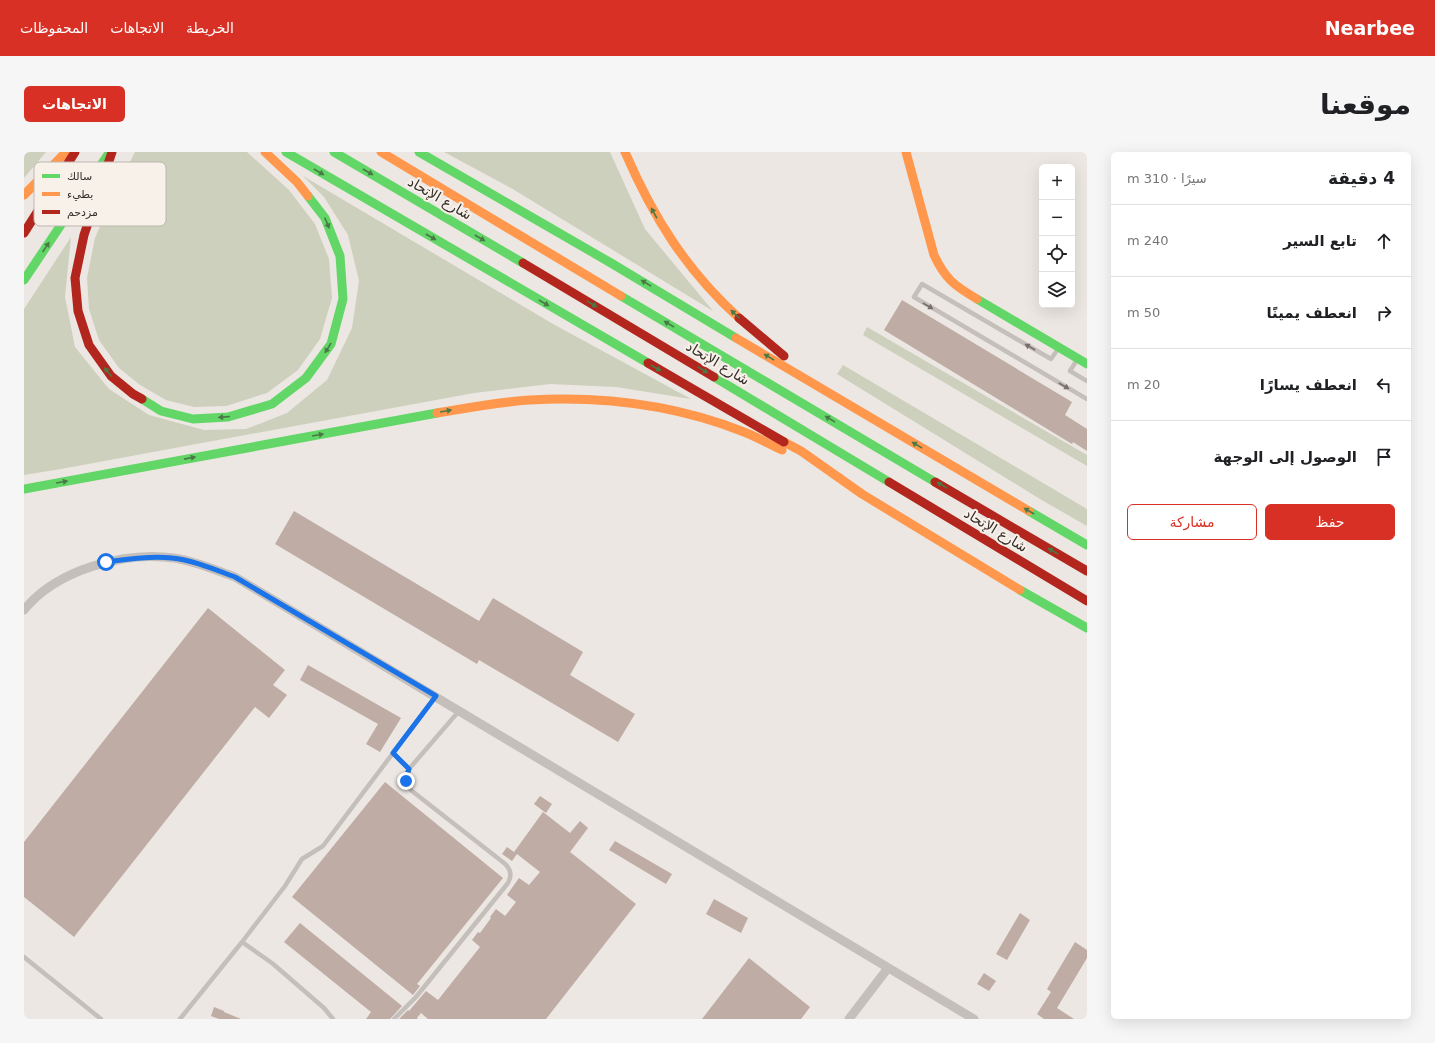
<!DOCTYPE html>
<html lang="ar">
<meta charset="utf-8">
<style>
:root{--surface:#fff;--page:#f6f6f6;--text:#202124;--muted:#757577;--line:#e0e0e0;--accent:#d93025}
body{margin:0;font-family:"DejaVu Sans","Noto Naskh Arabic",sans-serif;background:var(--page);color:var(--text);direction:rtl}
.controls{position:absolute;right:12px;top:12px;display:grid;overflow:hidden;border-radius:6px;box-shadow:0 4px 16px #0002}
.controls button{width:36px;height:36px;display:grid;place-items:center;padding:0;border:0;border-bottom:1px solid var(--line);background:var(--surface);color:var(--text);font:20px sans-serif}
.stop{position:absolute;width:12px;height:12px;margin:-9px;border:3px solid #1a73e8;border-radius:50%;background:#fff}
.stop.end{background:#1a73e8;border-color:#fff;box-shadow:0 1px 4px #0008}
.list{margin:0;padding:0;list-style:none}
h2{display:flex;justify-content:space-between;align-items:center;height:52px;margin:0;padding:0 16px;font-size:17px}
h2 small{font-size:13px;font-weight:400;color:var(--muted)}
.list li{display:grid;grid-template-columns:26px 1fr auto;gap:12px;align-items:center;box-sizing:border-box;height:72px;padding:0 16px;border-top:1px solid var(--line)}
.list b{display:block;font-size:15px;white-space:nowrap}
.list em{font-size:13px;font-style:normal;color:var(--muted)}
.actions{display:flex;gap:8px;padding:12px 16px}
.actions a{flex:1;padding:9px 0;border:1px solid var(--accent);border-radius:6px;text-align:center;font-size:14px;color:var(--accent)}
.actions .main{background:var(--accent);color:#fff}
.icon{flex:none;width:22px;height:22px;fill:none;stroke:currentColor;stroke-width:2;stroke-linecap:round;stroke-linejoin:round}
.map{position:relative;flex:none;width:1063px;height:867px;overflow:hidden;direction:ltr;border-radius:6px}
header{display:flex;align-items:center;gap:24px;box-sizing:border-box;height:56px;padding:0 20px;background:var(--accent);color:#fff}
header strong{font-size:19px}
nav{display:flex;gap:22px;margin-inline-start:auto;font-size:14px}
.intro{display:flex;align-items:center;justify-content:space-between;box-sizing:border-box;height:96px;padding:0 24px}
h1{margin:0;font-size:28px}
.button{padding:10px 18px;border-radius:6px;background:var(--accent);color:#fff;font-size:14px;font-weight:700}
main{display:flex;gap:24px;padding:0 24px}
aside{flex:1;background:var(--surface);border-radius:6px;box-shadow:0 4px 16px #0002}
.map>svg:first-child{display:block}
.green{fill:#cdd0bd}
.building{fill:#beaca5}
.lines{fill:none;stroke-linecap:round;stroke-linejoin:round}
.lane{stroke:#c5bfbb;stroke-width:4.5}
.street{stroke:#c5bfbb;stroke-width:9}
.fast{stroke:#63d668;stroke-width:9}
.slow{stroke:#ff974d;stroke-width:9}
.jam{stroke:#b3261e;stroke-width:9}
.oneway{fill:#4a7945}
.oneway2{fill:#766f6b}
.route{stroke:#1a73e8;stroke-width:5}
.labels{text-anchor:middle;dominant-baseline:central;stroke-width:4;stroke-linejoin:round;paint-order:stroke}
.street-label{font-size:14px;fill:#352d29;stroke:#f8f1ea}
.key{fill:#f8f1ea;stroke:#beb6b0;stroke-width:1}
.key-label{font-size:11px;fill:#352d29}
</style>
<header>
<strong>Nearbee</strong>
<nav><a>الخريطة</a><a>الاتجاهات</a><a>المحفوظات</a></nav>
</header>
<div class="intro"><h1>موقعنا</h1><a class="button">الاتجاهات</a></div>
<main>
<aside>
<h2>4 دقيقة<small>سيرًا · 310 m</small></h2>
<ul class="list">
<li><svg class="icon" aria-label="ahead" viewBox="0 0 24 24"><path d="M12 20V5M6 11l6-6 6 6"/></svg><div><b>تابع السير</b></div><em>240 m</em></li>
<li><svg class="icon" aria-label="right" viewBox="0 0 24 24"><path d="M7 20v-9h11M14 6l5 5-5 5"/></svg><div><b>انعطف يمينًا</b></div><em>50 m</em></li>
<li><svg class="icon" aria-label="left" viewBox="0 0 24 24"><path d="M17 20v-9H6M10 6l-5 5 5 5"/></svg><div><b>انعطف يسارًا</b></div><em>20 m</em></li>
<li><svg class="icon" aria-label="arrive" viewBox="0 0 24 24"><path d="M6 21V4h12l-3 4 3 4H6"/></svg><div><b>الوصول إلى الوجهة</b></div></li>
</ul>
<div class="actions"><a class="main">حفظ</a><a>مشاركة</a></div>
</aside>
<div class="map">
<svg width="1063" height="867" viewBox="0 0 1063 867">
<rect width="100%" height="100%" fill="#ece7e2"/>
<path class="green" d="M0,0H22L0,26Z
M111,0H223L265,38L291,72L305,107L308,146L296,187L274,218L243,241L202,254L170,255L142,248L116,233L95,216L75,188L65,157L63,126L71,86L91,39Z
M420,0H586L621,77L689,159L487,36Z
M279,24L529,172L667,247L592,235L526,232L450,241L37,317L0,323V157L47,85L41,145L51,195L85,237L125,263L180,278L222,277L263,261L303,228L328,176L335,129L324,83L300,45Z
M843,175L1063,303V314L839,183Z
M819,213L1063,357V374L1021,350L813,222Z"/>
<path class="building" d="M878,148L1048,250L1041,263L1063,277V299L1049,290L1048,292L860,178Z
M270,359L455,469L469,446L559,500L546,523L611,562L594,590L455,508L453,512L251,392Z
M184,456L261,518L249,533L263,543L245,566L231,555L50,785L0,745V690Z
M284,513L377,566L356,600L342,592L354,572L276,528Z
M361,630L479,726L393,832L396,834L389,843L268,745Z
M516,644L528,652L522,661L510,652Z
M519,660L546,681L556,669L564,676L546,700L612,752L522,867H404L397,861L393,866L394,867H375L384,858L385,859L402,839L414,848L456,795L448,788L454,780L456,781L467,766L466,765L472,757L481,764L492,750L483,743L495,726L505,733L516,720L493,702L488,709L478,702L483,695L490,700Z
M591,689L648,722L642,732L585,698Z
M690,747L724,766L717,781L682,762Z
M996,761L1006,768L983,808L972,802Z
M276,771L378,854L366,867H342L347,860L260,790Z
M1051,790L1063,798V806L1033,856L1050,867H1020L1013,862L1027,840L1023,837Z
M725,806L786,855L777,867H678Z
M960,821L972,829L965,839L953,832Z
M190,855L200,859V860L217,867H195L187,864Z"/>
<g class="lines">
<path class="lane" d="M1034,197L1027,207L898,132L890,145L1063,247
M1054,206L1046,219L1063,229
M369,601L385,617
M218,790L248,811L300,856L309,867
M0,805L77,867
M156,867L218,790L261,734L278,707L299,694L412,544
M370,867L392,845L484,731C488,724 487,717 480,711L388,639C381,633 381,625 385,617L435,559"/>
<path class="street" d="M0,458C32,418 100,399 150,406C171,409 191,418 211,425L950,867
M825,867L864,816"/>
<path class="fast" d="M262,0L624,211
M310,0L499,111
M395,0L587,111L712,186
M0,128L85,1
M597,144L911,330
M953,147L1063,212
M690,225L865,330
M118,247L137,259L169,267L204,265L248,252L282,226L307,192L319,147L316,104L301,66L284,44
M0,337L413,261
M1005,359L1063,393
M996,438L1063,476"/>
<path class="slow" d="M241,0L273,30L284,44
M357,0L597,144
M601,0C629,65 662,118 715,166
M882,0L910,103C921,127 931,134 953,147
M0,43L42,0
M712,186L1005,359
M413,261C443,256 475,250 506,248C578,244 652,253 720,280C733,285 745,292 758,298
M760,290L777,299L838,342L996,438"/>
<path class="jam" d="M88,0L60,83L51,126L54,159L65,193L87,224L109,242L118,247
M0,81L51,0
M499,111L690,225
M715,166L760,204
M624,211L760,290
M865,330L1063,449
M911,330L1063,419"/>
</g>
<defs><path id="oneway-solid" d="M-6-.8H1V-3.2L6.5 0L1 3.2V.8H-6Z"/></defs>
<g class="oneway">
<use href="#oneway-solid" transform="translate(295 20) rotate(30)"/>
<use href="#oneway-solid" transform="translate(344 20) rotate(30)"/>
<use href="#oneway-solid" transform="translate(630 61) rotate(-119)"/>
<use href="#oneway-solid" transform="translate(303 71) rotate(67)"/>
<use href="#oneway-solid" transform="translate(407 85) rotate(30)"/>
<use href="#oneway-solid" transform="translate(456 86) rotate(30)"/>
<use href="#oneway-solid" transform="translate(22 95) rotate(-56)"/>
<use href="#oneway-solid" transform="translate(622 131) rotate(-149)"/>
<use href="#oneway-solid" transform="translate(520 151) rotate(30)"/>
<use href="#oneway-solid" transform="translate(568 152) rotate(31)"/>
<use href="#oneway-solid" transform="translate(711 162) rotate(-136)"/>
<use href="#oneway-solid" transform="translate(645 172) rotate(-149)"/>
<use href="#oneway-solid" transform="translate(304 196) rotate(122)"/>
<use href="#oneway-solid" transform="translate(745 205) rotate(-149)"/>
<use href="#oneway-solid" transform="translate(632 216) rotate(30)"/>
<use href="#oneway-solid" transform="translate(679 218) rotate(31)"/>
<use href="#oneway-solid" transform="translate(84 220) rotate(-128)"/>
<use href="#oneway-solid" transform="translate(422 259) rotate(-10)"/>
<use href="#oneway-solid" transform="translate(200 265) rotate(175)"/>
<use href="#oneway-solid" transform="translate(806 267) rotate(-149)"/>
<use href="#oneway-solid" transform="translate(294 283) rotate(-10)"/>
<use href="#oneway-solid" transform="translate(893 293) rotate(-149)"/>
<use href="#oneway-solid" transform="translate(166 306) rotate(-11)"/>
<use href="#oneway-solid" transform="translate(38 330) rotate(-10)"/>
<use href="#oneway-solid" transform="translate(918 333) rotate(-149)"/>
<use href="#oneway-solid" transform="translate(1005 359) rotate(-150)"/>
<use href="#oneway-solid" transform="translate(1029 399) rotate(-149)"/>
</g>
<g class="oneway2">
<use href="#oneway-solid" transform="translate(904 154) rotate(30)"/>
<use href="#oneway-solid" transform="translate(1006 195) rotate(-150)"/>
<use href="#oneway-solid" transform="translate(1040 234) rotate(30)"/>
</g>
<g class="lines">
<path class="route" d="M82,410C105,407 126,404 148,406C169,408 192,418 211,425L412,544L369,601L385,617L382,625V629"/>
</g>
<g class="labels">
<g class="street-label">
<text transform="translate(416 46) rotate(30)">شارع الإتحاد</text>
<text transform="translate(694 211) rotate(31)">شارع الإتحاد</text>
<text transform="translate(972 378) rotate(31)">شارع الإتحاد</text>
</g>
</g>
<rect x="10" y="10" width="132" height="64" rx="6" class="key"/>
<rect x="18" y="22" width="18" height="4" fill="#63d668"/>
<rect x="18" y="40" width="18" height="4" fill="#ff974d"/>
<rect x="18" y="58" width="18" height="4" fill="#b3261e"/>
<g class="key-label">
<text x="43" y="28">سالك</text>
<text x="43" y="46">بطيء</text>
<text x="43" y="64">مزدحم</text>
</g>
</svg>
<div class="controls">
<button>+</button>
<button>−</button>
<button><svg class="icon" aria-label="locate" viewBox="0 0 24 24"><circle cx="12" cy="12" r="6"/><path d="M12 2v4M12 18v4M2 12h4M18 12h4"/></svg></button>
<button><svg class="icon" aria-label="layers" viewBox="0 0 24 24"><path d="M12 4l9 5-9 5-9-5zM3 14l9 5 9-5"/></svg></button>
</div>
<div class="stop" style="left:82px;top:410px"></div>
<div class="stop end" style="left:382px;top:629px"></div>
</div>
</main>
